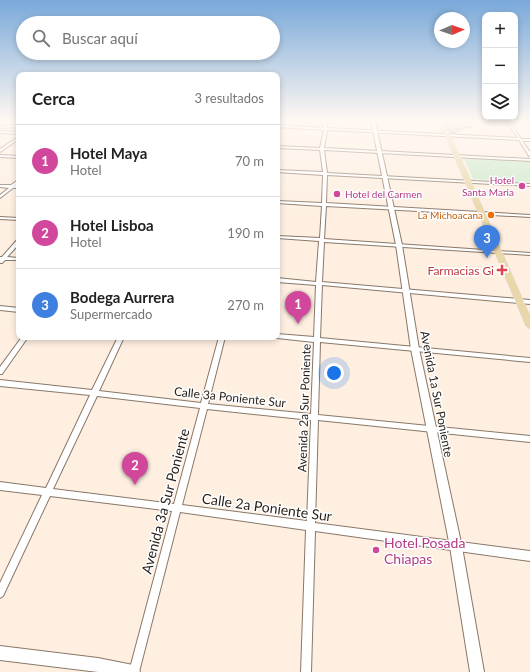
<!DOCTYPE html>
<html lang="es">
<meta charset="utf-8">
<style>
:root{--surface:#fff;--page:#f2f2f2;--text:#222;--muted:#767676;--line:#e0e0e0;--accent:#ea580c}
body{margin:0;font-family:Lato,sans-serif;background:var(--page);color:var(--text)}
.controls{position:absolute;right:12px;top:12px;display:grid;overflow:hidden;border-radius:8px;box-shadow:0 2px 6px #0003}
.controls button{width:36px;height:36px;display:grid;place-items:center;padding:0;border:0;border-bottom:1px solid var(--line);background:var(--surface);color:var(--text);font:20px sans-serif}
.compass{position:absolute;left:434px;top:12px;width:36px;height:36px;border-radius:50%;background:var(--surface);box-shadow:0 2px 6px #0003;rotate:88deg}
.you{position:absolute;left:334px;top:373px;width:14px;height:14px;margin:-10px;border:3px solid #fff;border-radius:50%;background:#1a73e8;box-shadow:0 0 0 6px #1a73e833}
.badge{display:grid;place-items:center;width:26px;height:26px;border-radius:50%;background:var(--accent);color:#fff;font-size:13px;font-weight:700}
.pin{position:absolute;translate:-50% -33px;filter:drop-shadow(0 1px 2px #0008)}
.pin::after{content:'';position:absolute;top:21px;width:14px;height:12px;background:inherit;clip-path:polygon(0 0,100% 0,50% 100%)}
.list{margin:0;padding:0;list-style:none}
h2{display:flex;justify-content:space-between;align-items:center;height:52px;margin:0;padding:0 16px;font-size:17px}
h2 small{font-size:13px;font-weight:400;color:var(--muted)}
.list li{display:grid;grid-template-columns:26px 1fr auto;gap:12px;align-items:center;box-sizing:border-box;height:72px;padding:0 16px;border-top:1px solid var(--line)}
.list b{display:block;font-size:15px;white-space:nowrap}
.list p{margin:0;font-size:13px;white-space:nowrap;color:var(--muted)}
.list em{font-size:13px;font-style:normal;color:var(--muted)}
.icon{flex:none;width:22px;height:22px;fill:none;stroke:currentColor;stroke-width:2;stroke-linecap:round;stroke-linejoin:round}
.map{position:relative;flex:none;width:530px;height:672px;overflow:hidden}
.search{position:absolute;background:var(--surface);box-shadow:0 2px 6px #0003;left:16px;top:16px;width:264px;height:44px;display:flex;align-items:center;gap:10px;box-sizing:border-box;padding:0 14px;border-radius:22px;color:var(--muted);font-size:15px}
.panel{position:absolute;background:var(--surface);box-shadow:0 2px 6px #0003;left:16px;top:72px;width:264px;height:268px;border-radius:8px}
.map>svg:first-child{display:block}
.green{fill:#c7eac9}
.building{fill:#c9bacd;stroke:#887b8d}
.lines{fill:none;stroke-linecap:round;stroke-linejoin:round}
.street-casing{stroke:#897869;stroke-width:2}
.secondary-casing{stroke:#897869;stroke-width:2}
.primary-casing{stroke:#d8d7d6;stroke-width:1}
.street{fill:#fff;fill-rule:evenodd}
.secondary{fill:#fff;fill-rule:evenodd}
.primary{fill:#e9d7a9;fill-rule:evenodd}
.hotel-dot{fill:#d1479c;stroke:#fff;stroke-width:1.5}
.food-dot{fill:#e8710a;stroke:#fff;stroke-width:1.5}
.health-dot{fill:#e0444e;stroke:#fff;stroke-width:1.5}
.labels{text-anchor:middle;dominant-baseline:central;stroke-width:3;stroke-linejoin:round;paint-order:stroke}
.far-hotel-label{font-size:10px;fill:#b23c85;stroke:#fff;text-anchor:end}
.far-food-label{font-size:10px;fill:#c56008;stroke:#fff;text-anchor:end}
.health-label{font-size:12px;fill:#be3a42;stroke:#fff;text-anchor:end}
.street-label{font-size:12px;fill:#261f19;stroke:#fff}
.near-street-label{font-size:14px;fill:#261f19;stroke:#fff}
.near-hotel-label{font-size:14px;fill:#b23c85;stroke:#fff;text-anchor:start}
</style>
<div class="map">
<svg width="530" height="672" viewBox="0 0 530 672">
<rect width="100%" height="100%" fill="#feefe1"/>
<path class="green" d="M464,158L530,162V182L473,179Z"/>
<path class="building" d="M444,121H468L472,128L465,127L455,133H451L446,128Z"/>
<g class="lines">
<defs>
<path id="street" d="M323,121H327V128L518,138L506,121H509L521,139H530V141H522L530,152V156H529L519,140L327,130L324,148L530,159V161L324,150L327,173L530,184V186L327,175L326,203L530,215V217L326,206L324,239L530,253V255L324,242L322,282L530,300V304L322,285L320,338L530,358V362L320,342L318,415L530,436V442L318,420L315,523L530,551V561L315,531L311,672H301L306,530L180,512L139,672H129L172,511L50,496L3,596L0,598V583L42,495L0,490V482L46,488L90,395L0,386V380L92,390L118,337H124L99,391L201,403L219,337H225L208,404L311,414L314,342L277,338L275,337H277V334L314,337L316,285L277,282V278L316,282L319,241L277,238V236L320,238L322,206L277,203V201L322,203L323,175L277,172V170L323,172L320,150L277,148V146L320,148L324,130L277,127V125L324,128ZM97,396L200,408L174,504L53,489ZM207,409L311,420L307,521L182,505Z
M0,131L19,132V134L0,133Z
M18,137H19V139L0,152V149Z
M0,155L19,156V158L0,157Z
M18,180H19V183L16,186H19V188H13L0,198V195L9,188L0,187V185H11Z
M0,217L19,218V220L0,219Z
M17,240H19V244L7,257L19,258V260H5L2,263H0V257H2Z
M0,306L19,308V312L0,310Z
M22,337H28L2,374H0V367Z"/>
<path id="secondary" d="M371,121H375L402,245L419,349L462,547L484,672H470L450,547L411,349L396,245Z
M527,121H530V122H528Z
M19,125V127L0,128V126Z
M0,646L98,658L133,665L138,667L140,672H98L0,660Z"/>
<path id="primary" d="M434,121H438L449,135L460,156L530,316V329L526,326L454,156L445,135Z"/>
</defs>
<use href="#street" class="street-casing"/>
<use href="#secondary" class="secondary-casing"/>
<use href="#primary" class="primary-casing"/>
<use href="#street" class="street"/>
<use href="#secondary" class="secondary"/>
<use href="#primary" class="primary"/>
</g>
<linearGradient id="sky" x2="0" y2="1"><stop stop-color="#79a9da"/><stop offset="0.56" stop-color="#fff8f2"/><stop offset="1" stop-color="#fff8f2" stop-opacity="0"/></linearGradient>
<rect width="530" height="215" fill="url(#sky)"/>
<g class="hotel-dot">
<circle cx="522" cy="186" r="4"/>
<circle cx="337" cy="194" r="4"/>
<circle cx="376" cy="550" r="4"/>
</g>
<circle class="food-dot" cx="491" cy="215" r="4"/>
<path class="health-dot" d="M500 264h4v4h4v4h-4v4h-4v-4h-4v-4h4z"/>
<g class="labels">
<g class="far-hotel-label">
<text x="514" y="180">Hotel<tspan x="514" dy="12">Santa Maria</tspan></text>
<text x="345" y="194" text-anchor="start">Hotel del Carmen</text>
</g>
<g class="far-food-label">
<text x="483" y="215">La Michoacana</text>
</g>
<g class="health-label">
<text x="494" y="270">Farmacias Gi</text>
</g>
<g class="street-label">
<text transform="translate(437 394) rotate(79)">Avenida 1a Sur Poniente</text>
<text transform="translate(230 397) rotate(6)">Calle 3a Poniente Sur</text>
<text transform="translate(304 408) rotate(-88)">Avenida 2a Sur Poniente</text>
</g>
<g class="near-street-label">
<text transform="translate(165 501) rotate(-75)">Avenida 3a Sur Poniente</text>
<text transform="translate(267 507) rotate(8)">Calle 2a Poniente Sur</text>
</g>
<g class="near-hotel-label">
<text x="384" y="542">Hotel Posada<tspan x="384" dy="16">Chiapas</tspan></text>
</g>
</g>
</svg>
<div class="controls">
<button>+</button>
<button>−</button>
<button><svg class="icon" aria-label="layers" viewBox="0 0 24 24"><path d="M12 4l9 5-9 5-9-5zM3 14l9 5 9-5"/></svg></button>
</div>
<svg class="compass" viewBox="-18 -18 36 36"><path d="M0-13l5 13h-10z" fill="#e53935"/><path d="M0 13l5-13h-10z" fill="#767676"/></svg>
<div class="you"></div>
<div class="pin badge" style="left:298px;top:324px;background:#d1479c">1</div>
<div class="pin badge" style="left:135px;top:485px;background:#d1479c">2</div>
<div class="pin badge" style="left:487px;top:258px;background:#3f7fe0">3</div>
<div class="search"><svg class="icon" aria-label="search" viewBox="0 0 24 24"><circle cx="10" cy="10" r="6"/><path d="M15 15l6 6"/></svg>Buscar aquí</div>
<section class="panel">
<h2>Cerca<small>3 resultados</small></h2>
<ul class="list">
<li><span class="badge" style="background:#d1479c">1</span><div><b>Hotel Maya</b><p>Hotel</p></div><em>70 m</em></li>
<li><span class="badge" style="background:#d1479c">2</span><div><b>Hotel Lisboa</b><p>Hotel</p></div><em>190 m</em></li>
<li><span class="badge" style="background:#3f7fe0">3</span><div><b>Bodega Aurrera</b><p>Supermercado</p></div><em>270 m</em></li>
</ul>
</section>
</div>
